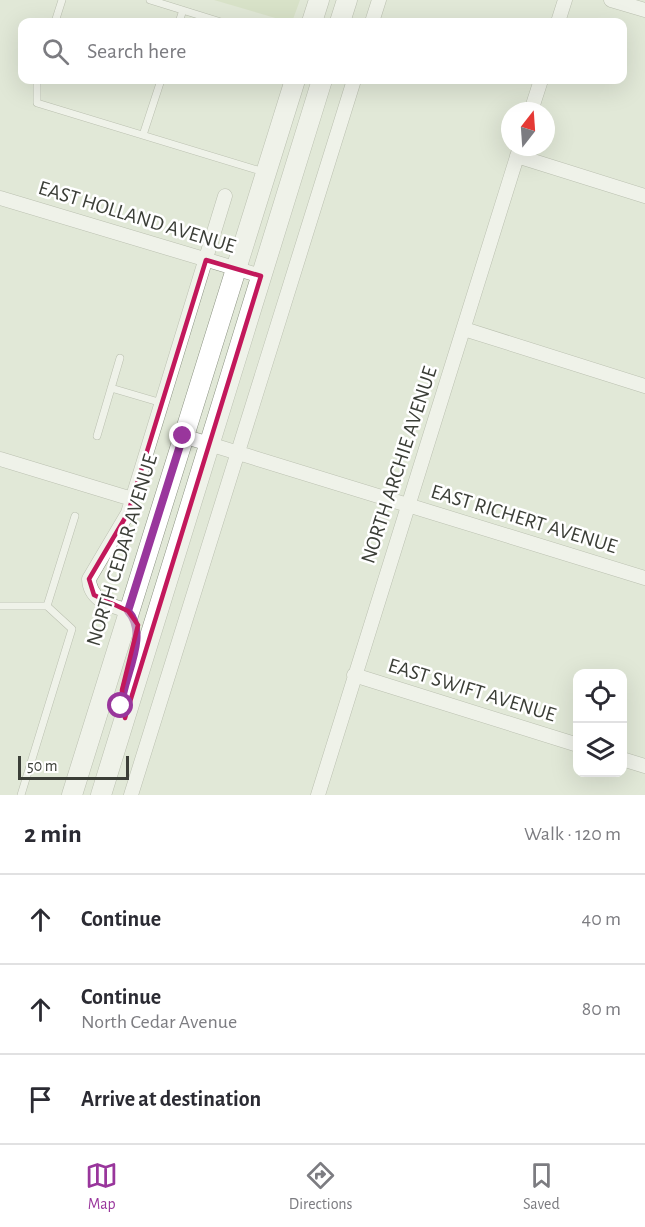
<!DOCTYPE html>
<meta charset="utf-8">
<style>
:root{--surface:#fff;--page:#f7f7f7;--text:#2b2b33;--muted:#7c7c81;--line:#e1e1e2;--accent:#99369c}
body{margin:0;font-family:"Alegreya Sans",sans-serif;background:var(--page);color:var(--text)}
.controls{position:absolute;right:18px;bottom:18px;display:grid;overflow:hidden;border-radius:12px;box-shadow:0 6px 24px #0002}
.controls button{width:54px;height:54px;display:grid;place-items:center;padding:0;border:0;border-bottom:2px solid var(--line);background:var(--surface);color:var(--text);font:30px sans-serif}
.compass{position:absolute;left:501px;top:102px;width:54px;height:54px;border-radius:50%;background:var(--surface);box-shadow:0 6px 24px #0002;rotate:17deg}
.scale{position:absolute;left:18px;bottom:15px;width:111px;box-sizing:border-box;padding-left:6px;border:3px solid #3b3e37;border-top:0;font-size:16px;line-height:21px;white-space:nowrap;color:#3b3e37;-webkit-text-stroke:4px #fff;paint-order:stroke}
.stop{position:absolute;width:18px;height:18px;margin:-14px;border:4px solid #99369c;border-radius:50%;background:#fff}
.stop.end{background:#99369c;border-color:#fff;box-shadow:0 2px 6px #0008}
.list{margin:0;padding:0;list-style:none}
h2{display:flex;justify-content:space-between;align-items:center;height:78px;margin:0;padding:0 24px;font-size:26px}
h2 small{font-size:20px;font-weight:400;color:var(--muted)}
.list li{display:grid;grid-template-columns:39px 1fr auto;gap:18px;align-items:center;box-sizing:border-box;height:90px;padding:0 24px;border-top:2px solid var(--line)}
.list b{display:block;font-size:22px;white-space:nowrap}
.list p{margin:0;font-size:20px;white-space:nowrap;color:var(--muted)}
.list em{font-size:20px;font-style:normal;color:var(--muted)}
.icon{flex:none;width:33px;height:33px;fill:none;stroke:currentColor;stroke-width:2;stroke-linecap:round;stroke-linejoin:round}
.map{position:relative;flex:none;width:645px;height:795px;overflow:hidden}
.search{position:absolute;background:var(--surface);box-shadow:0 6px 24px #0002;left:18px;right:18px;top:18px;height:66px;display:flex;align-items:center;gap:15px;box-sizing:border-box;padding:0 21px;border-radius:12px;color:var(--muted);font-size:22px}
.sheet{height:348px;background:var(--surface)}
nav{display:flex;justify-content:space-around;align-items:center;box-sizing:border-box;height:84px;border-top:2px solid var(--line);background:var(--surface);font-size:16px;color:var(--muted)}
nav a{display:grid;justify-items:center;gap:3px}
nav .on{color:var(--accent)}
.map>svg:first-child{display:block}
.green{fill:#ccdbb6}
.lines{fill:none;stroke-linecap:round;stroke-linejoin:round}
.lane-casing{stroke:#8b9282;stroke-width:8}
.street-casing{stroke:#8b9282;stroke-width:15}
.secondary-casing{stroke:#8b9282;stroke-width:21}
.lane{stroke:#fff;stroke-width:7}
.street{stroke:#fff;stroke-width:14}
.secondary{stroke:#fff;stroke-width:20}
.route{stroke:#99369c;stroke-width:8}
.marked{fill:none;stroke:#c2185b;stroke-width:4.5;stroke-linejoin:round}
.labels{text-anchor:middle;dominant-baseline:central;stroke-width:5;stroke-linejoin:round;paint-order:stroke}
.street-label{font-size:21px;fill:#3b3e37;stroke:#fff}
</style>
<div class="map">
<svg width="645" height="795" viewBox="0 0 645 795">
<rect width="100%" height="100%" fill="#e1e8d7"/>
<path class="green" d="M214,0H300L292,22H289Z"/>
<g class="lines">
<defs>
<path id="lane" d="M150,0L221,22
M55,22L62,0
M179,22L183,10
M37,80V103L264,172
M143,135L161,80
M111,388L162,403
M97,436L120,358
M0,606H47L72,629L21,795
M47,606L75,516"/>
<path id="street" d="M611,0L645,10
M372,22L379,0
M558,22L565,0
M531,111L541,80
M517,156L645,196
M0,198L261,276
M464,329L645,386
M183,436L645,578
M0,459L132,499
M128,611C110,605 90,601 89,579L128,513L225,196
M354,675L578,745
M622,759L645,766
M131,795L354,80
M318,795L520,147"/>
<path id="secondary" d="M312,22L319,0
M340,22L347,0
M72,795L295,80
M101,795L322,80"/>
</defs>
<use href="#lane" class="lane-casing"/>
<use href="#street" class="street-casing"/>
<use href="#secondary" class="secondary-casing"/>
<use href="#lane" class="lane"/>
<use href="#street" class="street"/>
<use href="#secondary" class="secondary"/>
</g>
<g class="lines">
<path class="route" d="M121,706C123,677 150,635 128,611L183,436"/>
</g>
<path d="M0 0H645V795H0ZM206,260L261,276L125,718L122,690L138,625L128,611L94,595L89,579L128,513Z" fill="#e1e8d7" fill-opacity=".55" fill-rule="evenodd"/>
<path class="marked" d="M206,260L261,276L125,718L122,690L138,625L128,611L94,595L89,579L128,513Z"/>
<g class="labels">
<g class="street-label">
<text transform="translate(137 217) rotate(17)">EAST HOLLAND AVENUE</text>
<text transform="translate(399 465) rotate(-72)">NORTH ARCHIE AVENUE</text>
<text transform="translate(524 519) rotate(17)">EAST RICHERT AVENUE</text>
<text transform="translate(122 550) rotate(-73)">NORTH CEDAR AVENUE</text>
<text transform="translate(472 690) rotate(17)">EAST SWIFT AVENUE</text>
</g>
</g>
</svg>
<div class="controls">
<button><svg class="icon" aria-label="locate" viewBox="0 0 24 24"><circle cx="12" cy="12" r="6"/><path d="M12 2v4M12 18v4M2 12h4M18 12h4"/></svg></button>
<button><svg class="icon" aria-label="layers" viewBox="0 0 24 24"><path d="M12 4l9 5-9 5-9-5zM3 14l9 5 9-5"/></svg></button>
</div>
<svg class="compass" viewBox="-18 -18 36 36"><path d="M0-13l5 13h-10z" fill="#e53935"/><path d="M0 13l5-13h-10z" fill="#7c7c81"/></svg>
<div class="scale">50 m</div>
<div class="stop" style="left:121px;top:706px"></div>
<div class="stop end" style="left:183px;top:436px"></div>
<div class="search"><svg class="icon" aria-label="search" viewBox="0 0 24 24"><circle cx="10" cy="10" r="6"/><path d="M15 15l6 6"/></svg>Search here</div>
</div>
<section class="sheet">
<h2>2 min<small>Walk · 120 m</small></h2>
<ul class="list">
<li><svg class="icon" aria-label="ahead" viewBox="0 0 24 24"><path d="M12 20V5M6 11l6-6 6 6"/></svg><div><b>Continue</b></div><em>40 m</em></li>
<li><svg class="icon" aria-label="ahead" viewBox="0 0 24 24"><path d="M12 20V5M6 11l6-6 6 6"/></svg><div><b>Continue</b><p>North Cedar Avenue</p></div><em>80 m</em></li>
<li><svg class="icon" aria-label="arrive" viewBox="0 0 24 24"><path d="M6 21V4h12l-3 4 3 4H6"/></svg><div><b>Arrive at destination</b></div></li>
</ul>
</section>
<nav>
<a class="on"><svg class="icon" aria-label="map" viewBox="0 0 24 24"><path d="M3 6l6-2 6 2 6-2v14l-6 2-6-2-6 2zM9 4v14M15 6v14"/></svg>Map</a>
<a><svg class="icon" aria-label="directions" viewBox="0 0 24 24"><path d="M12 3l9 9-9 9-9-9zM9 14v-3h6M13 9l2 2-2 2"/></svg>Directions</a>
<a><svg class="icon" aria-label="saved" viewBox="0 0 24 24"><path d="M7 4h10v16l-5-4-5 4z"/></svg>Saved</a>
</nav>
